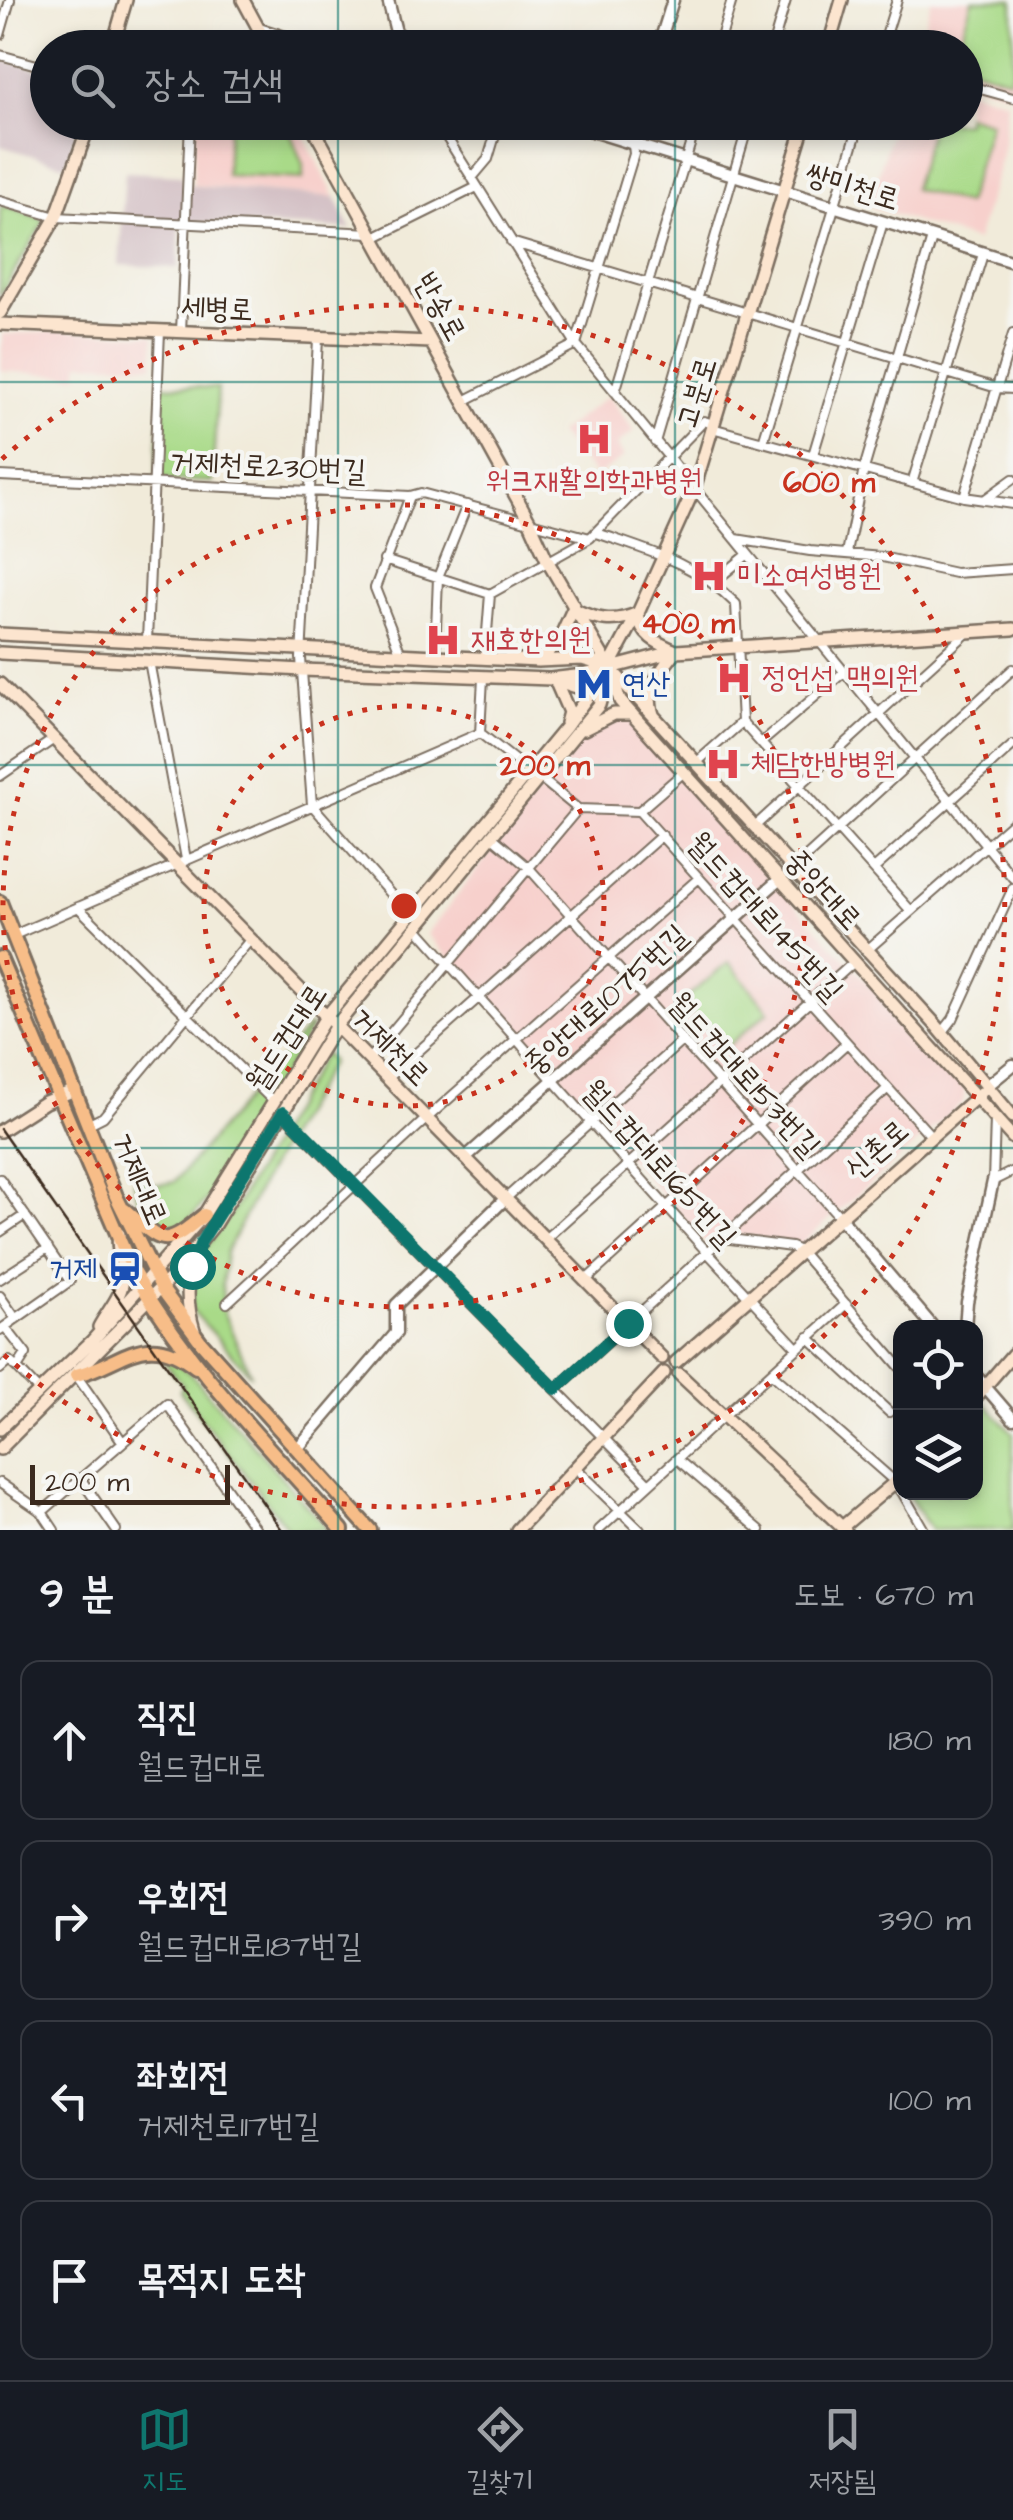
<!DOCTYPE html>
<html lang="ko">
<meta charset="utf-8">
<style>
:root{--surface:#171b24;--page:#20242c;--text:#f1f3f6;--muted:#9ea1a6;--line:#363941;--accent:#0f766e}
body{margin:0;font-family:"Architects Daughter","Poor Story",sans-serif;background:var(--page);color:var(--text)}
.controls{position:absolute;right:30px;bottom:30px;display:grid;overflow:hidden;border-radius:20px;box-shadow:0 5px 15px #0003}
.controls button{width:90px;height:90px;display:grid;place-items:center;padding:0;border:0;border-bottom:2px solid var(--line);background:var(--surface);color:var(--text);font:50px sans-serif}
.scale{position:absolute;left:30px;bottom:25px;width:200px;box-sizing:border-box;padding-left:10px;border:5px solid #3b2a1e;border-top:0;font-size:28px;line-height:35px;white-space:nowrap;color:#3b2a1e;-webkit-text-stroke:8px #f6f6f2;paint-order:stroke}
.stop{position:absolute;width:30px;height:30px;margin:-22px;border:8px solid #0f766e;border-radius:50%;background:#fff}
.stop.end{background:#0f766e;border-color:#fff;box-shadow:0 2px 10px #0008}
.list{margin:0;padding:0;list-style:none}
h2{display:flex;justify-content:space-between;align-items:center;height:130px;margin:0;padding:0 40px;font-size:42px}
h2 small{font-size:32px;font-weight:400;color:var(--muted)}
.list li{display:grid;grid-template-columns:65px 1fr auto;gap:30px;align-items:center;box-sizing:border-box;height:160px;margin:0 20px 20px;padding:0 20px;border:2px solid var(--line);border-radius:20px}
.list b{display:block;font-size:38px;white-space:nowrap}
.list p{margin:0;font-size:32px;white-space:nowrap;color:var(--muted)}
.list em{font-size:32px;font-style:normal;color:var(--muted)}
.icon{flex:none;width:55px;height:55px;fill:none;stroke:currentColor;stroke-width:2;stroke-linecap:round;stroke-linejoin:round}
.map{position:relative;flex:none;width:1013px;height:1530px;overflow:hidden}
.search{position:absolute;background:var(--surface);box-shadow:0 5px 15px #0003;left:30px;right:30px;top:30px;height:110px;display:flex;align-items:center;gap:25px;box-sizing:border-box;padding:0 35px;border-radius:55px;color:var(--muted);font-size:38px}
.sheet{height:850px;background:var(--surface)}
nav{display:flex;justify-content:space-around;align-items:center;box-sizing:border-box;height:140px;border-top:2px solid var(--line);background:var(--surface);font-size:28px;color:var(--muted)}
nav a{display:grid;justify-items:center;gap:5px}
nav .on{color:var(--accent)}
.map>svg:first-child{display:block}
.built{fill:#f7d0cc}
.industrial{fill:#d2bec3}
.green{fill:#a9da88;stroke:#728253;stroke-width:2.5}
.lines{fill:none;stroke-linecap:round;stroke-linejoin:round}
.minor-casing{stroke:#7b6e60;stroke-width:12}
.tertiary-casing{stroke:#7b6e60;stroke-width:15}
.secondary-casing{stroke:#7b6e60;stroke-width:16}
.primary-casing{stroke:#7b6e60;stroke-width:18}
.minor{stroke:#fff;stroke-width:8}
.tertiary{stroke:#fff;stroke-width:10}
.secondary{stroke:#fce5cf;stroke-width:11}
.primary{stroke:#f7bd88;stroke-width:12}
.rail{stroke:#3b2a1e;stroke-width:2.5}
.route{stroke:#0f766e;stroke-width:12}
.grid{fill:none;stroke:#0f766e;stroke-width:2.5;stroke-opacity:0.55}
.ring{fill:none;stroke:#c8321e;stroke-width:5;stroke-dasharray:5 10}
.labels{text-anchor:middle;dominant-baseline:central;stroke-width:8;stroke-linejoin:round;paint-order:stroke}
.street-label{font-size:30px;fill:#3b2a1e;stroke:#f6f6f2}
.health-label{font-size:30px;fill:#be3a42;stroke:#f6f6f2;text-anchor:start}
.transit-label{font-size:30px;fill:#164399;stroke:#f6f6f2;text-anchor:start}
.centre{fill:#c8321e;stroke:#f6f6f2;stroke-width:5}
.ring-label{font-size:30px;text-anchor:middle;font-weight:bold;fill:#c8321e;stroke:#f6f6f2;stroke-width:8;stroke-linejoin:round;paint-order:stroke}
</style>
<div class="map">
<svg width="1013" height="1530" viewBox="0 0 1013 1530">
<rect width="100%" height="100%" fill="#f6f6f2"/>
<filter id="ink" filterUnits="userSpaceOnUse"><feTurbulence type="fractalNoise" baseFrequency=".01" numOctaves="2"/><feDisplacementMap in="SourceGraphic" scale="20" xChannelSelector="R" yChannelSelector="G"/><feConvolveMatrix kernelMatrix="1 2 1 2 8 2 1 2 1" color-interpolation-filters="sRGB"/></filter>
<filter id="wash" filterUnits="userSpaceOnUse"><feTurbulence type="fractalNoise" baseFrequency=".0048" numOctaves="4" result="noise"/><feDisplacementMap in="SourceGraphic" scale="40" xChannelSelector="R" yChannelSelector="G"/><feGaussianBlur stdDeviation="2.25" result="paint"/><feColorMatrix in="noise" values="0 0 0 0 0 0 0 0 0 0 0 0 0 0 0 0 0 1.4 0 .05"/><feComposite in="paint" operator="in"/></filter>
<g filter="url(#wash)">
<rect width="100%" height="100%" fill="#f1ebda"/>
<path class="built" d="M931,0H1013V91L1009,93L966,82V48H918Z
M966,89L1007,101L1002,155L976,241L874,208L870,202L894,123L966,122Z
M196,123H297L335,197L193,185Z
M65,331L154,335L153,365L80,363L78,376L1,371L2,334Z
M608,396L634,431L617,445L624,457L596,476L558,433Z
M612,718H632L643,729L719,823L965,1088L963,1102L800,1245L726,1233L710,1248L427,934L577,742L593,727Z"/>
<path class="industrial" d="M1,59L47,72L48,122L79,123L66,165L0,146Z
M125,172L182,175L183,185L335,197L351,229L180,222L178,268L119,265Z"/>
<path class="green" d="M972,0H1013V67L1009,79L966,66V48L958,47Z
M966,115L990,122L966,204L913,189L933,123L966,122Z
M229,123L287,125L303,165V179L226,175Z
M2,205L45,220L0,296V212Z
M161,385L218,388L212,482L156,479Z
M729,962L769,1011L724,1049L682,1001Z
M309,1026L311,1028L209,1197L177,1234L156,1233L141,1212L134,1181L158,1185L174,1182Z
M324,1053L331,1062L270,1166L226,1253L222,1285L224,1314L251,1375L192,1310L191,1284L199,1257L232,1212Z
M160,1356L172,1359L191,1374L328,1530H289L180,1391L183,1385Z
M984,1402L1013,1433V1530H931L907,1493L976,1492V1413Z"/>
</g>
<g filter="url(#ink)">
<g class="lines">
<defs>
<path id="minor" d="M0,35L10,0
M718,48L732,0
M772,48L786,0
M882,48L897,0
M0,55L48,68
M966,85L1013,98
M437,122L576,344L1013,878
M472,178L488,159L499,122
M0,201L56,217L371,233
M374,238L477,187
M511,242L997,388L1013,389
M181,332L190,122
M318,339L301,658L312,805L408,914
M576,344L634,154L633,145
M615,392L697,122
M464,401L576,344
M712,428L964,497L1013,504
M655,442L749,122
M763,442L860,122
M813,455L883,222
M0,476L410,496L421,493L590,538
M912,483L983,254
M964,497L1013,334
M984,500L1013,479
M597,533C649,551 696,563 736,604L742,722L911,911
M736,539L810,551L882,557L955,573L1013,569
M847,553L864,469L932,238
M384,560L490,594
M714,582L747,555
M490,594L590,538L704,421L713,424
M147,641L160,331
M401,654L375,588L410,496
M435,656L438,577L467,505
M485,658L490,594
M149,661L186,859
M483,678L480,733L528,771
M761,743L844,672
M696,763L742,722
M0,776L54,739
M539,777L578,809L639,811L931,1136
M639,811L684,772
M754,827L968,632
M491,836L528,867L839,1216
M874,869L1013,745
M792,870L1013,669
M78,907L274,1102
M416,927L707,1252L797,1348
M14,935L480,733
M866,951L1013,822
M942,1033L953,1019L1013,888
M368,1060L578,809
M387,1079L662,835
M283,1113L649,1484
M995,1119L993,1181L1013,1171
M89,1124L103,1117L250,940
M0,1179L70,1281L0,1330
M505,1199L683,1040
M0,1232L25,1215
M723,1238L791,1247L800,1251L900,1367
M545,1239L854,962
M0,1279L48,1248
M586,1280L847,1043
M0,1296L16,1319
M227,1303L426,1119L699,878
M5,1327L26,1354L17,1368L39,1391
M808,1337L889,1412
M0,1369L9,1361L17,1368
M771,1373L894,1481L900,1491
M76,1375L122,1441
M556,1389L888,1088
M677,1459L760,1530
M575,1467L640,1530
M80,1478L116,1530
M0,1483L42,1512L167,1404L256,1530
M902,1492L924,1530
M42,1512L54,1530
M599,1530L846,1304"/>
<path id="tertiary" d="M388,0L400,48
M259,29L319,48
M658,48L673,0
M563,122L1013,262
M633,145L636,122
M987,1086L1013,1065
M465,1158L780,879
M839,1216L934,1328
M965,1328L967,1302L993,1181
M976,1376L1013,1419
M297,1449L396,1333V1305L505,1199"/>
<path id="secondary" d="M243,0L269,48
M112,48L126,0
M828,48L842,0
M310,122L530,522L548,562L609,667L620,701L1013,1138
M0,313L56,217L90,122
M0,324L431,342
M638,613C641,636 657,643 676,651
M0,634L538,661L582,659L609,667L935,1024L1013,1117
M0,653L302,670L550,679L584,675L676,651L1013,629
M538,661L558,642L573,609C597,620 614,624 638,613
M554,680L599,694
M555,680L569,712L566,723
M0,684L662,1358
M653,714C643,690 662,669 676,651
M584,729L614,714H632
M0,1131L45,1102L75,1090
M99,1327C107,1311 124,1295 123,1275C122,1260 116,1249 119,1234
M194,1330C186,1304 186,1282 195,1256
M676,1362L981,1093
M679,1374L845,1530
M976,1397L1013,1354
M0,1429L92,1341L204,1215L326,1017L565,728L609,667L638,613L694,489L805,122
M0,1449L177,1271L214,1225L335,1027L599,705L607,676
M842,1527L900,1478
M517,1530L664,1373"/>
<path id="primary" d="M0,902L116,1196L162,1289L201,1342L370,1530
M0,958L133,1271C188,1367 270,1447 342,1530
M125,1210C163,1243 162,1250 204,1215
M76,1375C122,1365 145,1326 196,1367"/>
</defs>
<use href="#minor" class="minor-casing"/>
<use href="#tertiary" class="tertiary-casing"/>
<use href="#secondary" class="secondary-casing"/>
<use href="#primary" class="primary-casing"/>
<use href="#minor" class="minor"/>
<use href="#tertiary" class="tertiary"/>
<use href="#secondary" class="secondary"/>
<use href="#primary" class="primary"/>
<path class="rail" d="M0,1129L282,1530"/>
</g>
</g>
<g class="lines" filter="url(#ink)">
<path class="route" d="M192,1266L201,1242L283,1112L556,1389L628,1323"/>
</g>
<path class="grid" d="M338,0V48M675,0V48M338,122V1530M675,122V1530M0,382H1013M0,765H1013M0,1148H1013"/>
<g class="ring">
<circle cx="404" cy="906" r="200"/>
<circle cx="404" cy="906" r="401"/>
<path d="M2 459A601 601 0 1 1 2 1353"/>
</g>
<defs>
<symbol id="hospital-bare" viewBox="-9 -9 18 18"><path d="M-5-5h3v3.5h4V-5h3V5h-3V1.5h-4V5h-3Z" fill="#e0444e" stroke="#f6f6f2" stroke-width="2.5" paint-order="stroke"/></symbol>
<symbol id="metro-bare" viewBox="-9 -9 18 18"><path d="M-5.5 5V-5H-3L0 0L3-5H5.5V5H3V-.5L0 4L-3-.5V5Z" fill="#1a4fb4" stroke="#f6f6f2" stroke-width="2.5" paint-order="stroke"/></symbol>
<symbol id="station-bare" viewBox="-9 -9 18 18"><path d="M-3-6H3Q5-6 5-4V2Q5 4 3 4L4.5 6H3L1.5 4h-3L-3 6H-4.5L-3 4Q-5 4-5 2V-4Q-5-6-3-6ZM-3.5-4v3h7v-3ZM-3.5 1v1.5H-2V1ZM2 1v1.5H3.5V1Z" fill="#1a4fb4" stroke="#f6f6f2" stroke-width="2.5" paint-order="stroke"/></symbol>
</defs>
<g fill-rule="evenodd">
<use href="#hospital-bare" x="569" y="414" width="50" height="50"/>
<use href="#hospital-bare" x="684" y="551" width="50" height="50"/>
<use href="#hospital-bare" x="418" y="615" width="50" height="50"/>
<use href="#hospital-bare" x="709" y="653" width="50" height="50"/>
<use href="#metro-bare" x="569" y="659" width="50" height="50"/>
<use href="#hospital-bare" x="698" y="739" width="50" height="50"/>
<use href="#station-bare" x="100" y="1244" width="50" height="50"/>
</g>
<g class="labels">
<g class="street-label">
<text transform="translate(852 187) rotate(17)">쌍미천로</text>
<text transform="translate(440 307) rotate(61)">반송로</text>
<text transform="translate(217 309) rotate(3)">세병로</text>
<text transform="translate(697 393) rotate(-73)">고분로</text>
<text transform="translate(268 467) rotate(3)">거제천로230번길</text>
<text transform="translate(823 890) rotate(48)">중앙대로</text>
<text transform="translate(765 917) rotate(48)">월드컵대로145번길</text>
<text transform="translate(606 1000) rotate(-42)">중앙대로1075번길</text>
<text transform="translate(287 1038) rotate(-57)">월드컵대로</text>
<text transform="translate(390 1047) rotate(45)">거제천로</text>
<text transform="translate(744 1075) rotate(48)">월드컵대로153번길</text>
<text transform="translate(877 1150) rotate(-41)">신촌로</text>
<text transform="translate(659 1164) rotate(48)">월드컵대로165번길</text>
<text transform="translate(139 1179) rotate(67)">거제대로</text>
</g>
<g class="health-label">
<text x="594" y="481" text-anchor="middle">워크재활의학과병원</text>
<text x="737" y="576">미소여성병원</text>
<text x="471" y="640">재호한의원</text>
<text x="762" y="678">정언섭 맥의원</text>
<text x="751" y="764">체담한방병원</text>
</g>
<g class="transit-label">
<text x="622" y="684">연산</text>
<text x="97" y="1269" text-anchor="end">거제</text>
</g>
</g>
<circle cx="404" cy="906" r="15" class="centre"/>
<g class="ring-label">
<text x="829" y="492">600 m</text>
<text x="688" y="633">400 m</text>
<text x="545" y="775">200 m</text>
</g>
</svg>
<div class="controls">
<button><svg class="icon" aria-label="locate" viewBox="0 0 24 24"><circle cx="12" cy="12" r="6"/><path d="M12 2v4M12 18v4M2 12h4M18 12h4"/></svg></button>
<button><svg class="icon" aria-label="layers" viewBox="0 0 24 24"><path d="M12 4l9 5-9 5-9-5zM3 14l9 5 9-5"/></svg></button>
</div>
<div class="scale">200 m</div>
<div class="stop" style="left:192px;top:1266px"></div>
<div class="stop end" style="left:628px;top:1323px"></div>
<div class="search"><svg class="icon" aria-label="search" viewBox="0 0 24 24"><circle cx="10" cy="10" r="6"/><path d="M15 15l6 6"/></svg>장소 검색</div>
</div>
<section class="sheet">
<h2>9 분<small>도보 · 670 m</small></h2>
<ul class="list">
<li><svg class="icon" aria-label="ahead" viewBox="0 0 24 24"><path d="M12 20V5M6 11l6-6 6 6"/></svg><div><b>직진</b><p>월드컵대로</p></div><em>180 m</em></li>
<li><svg class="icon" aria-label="right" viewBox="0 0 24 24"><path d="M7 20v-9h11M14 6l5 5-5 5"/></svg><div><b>우회전</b><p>월드컵대로187번길</p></div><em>390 m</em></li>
<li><svg class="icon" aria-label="left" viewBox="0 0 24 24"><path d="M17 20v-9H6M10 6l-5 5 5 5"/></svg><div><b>좌회전</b><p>거제천로117번길</p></div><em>100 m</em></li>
<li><svg class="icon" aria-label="arrive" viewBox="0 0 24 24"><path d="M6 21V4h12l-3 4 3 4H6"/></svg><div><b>목적지 도착</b></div></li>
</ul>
</section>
<nav>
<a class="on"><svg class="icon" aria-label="map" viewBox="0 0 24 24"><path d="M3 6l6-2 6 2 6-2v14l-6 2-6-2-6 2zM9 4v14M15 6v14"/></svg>지도</a>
<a><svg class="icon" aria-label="directions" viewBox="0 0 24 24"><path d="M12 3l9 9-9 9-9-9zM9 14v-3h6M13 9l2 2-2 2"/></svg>길찾기</a>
<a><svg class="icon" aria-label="saved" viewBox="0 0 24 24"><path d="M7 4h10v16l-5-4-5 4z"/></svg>저장됨</a>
</nav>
